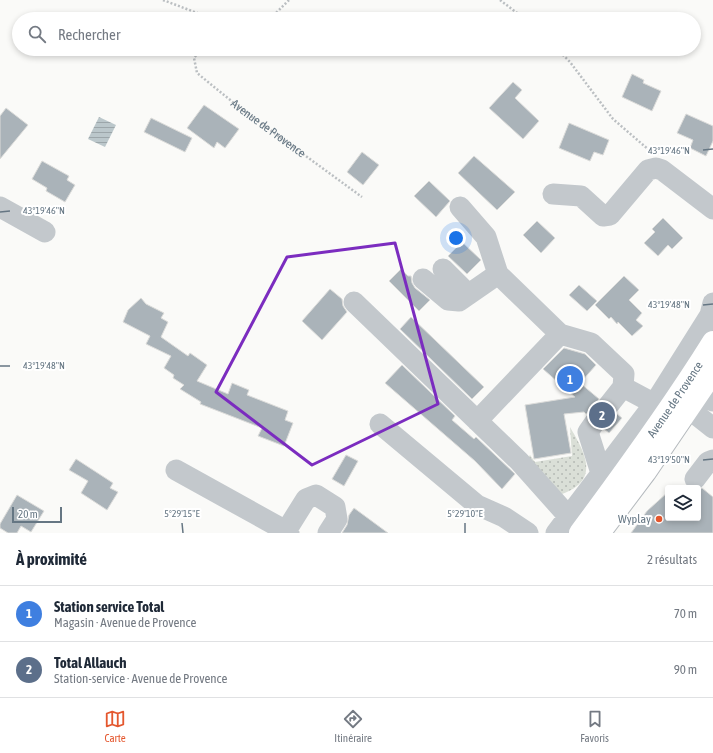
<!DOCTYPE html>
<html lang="fr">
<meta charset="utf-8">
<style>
:root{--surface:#fff;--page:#f6f6f7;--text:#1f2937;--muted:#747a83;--line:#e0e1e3;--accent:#e4572e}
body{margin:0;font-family:"Asap Condensed",sans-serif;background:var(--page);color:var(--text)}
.controls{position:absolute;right:12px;bottom:12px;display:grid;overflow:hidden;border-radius:4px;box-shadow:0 2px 6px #0003}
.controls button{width:36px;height:36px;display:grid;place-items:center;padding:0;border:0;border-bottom:1px solid var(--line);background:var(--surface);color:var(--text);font:20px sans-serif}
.scale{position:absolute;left:12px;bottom:10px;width:50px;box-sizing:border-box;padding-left:4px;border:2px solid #657683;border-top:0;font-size:11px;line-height:14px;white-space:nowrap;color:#657683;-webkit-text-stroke:3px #fff;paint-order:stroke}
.you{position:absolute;left:456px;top:238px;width:14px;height:14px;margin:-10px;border:3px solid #fff;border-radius:50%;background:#1a73e8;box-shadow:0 0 0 6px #1a73e833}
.badge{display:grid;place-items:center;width:26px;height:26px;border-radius:50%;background:var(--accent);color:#fff;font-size:13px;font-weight:700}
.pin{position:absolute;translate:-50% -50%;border:2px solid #fff;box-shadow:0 1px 4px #0006}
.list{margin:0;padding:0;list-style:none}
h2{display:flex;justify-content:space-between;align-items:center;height:52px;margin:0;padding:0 16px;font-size:17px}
h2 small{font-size:13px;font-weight:400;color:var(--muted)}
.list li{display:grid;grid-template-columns:26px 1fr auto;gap:12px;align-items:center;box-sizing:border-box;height:56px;padding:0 16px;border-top:1px solid var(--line)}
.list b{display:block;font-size:15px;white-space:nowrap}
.list p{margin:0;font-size:13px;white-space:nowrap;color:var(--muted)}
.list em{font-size:13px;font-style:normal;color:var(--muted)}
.icon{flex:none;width:22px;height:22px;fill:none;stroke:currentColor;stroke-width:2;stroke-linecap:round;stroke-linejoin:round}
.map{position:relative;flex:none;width:713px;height:533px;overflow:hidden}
.search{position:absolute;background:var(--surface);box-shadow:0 2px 6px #0003;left:12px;right:12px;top:12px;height:44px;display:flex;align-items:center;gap:10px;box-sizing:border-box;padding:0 14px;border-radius:22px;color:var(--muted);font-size:15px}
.sheet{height:164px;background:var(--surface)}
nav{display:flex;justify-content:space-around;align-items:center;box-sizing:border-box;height:56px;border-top:1px solid var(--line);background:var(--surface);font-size:11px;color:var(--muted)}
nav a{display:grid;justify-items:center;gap:2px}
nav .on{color:var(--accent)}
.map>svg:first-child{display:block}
.grass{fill:url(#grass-dots)}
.water{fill:url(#water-rules)}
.building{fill:#aab3b9;stroke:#dcdcda}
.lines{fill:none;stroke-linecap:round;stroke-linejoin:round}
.major-casing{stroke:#b5babe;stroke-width:24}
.path{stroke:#bbbfc2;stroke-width:2.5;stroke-dasharray:2 2;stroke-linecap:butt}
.minor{stroke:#c3c8cc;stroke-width:21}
.major{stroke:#fff;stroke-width:22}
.marked{fill:none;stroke:#7b2cbf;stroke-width:3;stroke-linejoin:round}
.ticks{fill:none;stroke:#657683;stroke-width:1.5}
.poi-dot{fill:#e4572e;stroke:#fff;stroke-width:1.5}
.labels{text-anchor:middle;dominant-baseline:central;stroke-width:4;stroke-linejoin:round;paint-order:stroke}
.street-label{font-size:12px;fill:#657683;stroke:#fff}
.poi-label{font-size:12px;fill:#657683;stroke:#fff;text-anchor:end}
.ticks-label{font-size:10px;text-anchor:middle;fill:#657683;stroke:#fff;stroke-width:4;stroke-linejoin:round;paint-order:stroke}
</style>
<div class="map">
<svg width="713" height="533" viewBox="0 0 713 533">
<defs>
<pattern id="grass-dots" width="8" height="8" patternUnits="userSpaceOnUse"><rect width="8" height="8" fill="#dadfd7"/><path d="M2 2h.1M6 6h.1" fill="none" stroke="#b4b9b4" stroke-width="1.8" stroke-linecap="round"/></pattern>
<pattern id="water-rules" width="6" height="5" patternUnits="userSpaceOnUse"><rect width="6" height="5" fill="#bbc7cb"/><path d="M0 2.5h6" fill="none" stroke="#9ca6aa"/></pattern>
</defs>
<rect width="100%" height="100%" fill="#fafaf8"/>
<path class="grass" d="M570,427C585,453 601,480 562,494L527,459L530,455L535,462L572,456Z"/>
<path class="water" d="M99,117L116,125L105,147L88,139Z"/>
<path class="building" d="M632,74L644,80L643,83L661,91L652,111L622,97Z
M513,82L522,90L515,98L539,121L523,139L489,108Z
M204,105L239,129L225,148L217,142L214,148L187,128Z
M6,108L28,125L0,159V116Z
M686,114L713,126V141L706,156L690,148L693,140L677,133Z
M151,118L192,138L185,152L144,132Z
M569,123L609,140L603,155L594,152L590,161L559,148Z
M362,152L379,165L363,185L347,172Z
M474,156L515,192L497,210L458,173Z
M42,161L69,176L67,180L75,185L65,202L46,191L47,188L32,179Z
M429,181L450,201L436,217L414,196Z
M663,218L683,238L672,249L668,245L658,256L644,243L655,232L652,229Z
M537,221L555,238L541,253L523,235Z
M462,242L481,260L467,274L448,256Z
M401,269L408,276H411L412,283L415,288L430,300L419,311L389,281Z
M624,276L639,290L629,300L642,313L636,320L643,326L632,336L618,322L617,324L611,317L609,319L595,305Z
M579,285L597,301L587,311L569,295Z
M330,289L342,299L343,306L347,312L322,340L302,321Z
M141,298L146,304L164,313L161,318L168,322L161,337L188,356L190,353L207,365L197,381L228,394L232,383L249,390L247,395L288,411L285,420L293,423L284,446L258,436L262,428L200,404L201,402L180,389L184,385L173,378L174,375L164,368L171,356L146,344L150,336L123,322L128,310Z
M411,317L484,387L472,399L400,329Z
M564,348L585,354L596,365L580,383L599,399L596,404L597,410L590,411L586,414L584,412L564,414L571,453L534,459L525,405L575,397L543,369Z
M402,365L455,416L452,420L474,439L476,437L515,474L502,489L475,461L385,383Z
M617,414L622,418L609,433L604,429L607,423L606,418L612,417Z
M346,455L358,461L344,486L332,479Z
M76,459L113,483L110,488L118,492L107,510L81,493L88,481L69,470Z
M702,488L713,497V533H631L647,511L668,492V518H698V490Z
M17,495L44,511L31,532L21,526L17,533H8L0,528V524Z
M354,508L388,533H342L347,525L349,515Z"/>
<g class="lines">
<defs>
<g id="major">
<path id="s2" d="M580,533C626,471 672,408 713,342"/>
<path d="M599,533L645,472L713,372"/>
</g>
</defs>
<use href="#major" class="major-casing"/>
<g class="path">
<path d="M163,0L213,19"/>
<path d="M500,0L525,19"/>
<path d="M266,19L277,12L289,0"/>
<path id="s1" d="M201,49L194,58L197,73L240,108L362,197"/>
<path d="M557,49L570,62L613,119L649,150"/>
</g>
<path class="minor" d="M553,194L581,196L603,216L610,215L648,170L656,168L662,170L713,209
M0,207L45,232
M460,207L486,237L498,274L560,334
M443,269L468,294
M423,279L448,300L459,301L498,274
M354,302L519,461L568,516
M686,386L713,401
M608,406L623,387L668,411L689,409L713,428
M477,421L560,334L591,343L624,374L623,387
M595,422L588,432L601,473
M380,424L477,505L504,517L528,533
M176,470L286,531
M695,479L708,462L713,460
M289,533L286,531L306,499L316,495L335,507L337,519L328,533
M556,533L654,404L710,315L713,303"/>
<use href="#major" class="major"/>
</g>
<path class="marked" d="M395,243L438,404L312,465L216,392L287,257Z"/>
<path class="ticks" d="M703,150L713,149M0,212L10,211M703,305L713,304M0,366H10M703,460L713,459M182,523L183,533M465,523V533"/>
<circle class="poi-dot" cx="659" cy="519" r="4"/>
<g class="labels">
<g class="street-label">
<text stroke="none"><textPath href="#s1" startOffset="117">Avenue de Provence</textPath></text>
<text stroke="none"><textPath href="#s2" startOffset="164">Avenue de Provence</textPath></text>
</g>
<g class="poi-label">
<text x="651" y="519">Wyplay</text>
</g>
</g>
<g class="ticks-label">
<text x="669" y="154">43°19'46"N</text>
<text x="44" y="214">43°19'46"N</text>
<text x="669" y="308">43°19'48"N</text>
<text x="44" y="369">43°19'48"N</text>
<text x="669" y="463">43°19'50"N</text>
<text x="182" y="517">5°29'15"E</text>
<text x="465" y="517">5°29'10"E</text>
</g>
</svg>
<div class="controls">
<button><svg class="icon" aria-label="layers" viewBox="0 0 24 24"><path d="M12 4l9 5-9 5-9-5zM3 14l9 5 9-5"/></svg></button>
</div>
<div class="scale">20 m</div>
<div class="you"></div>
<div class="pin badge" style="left:570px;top:379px;background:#3f7fe0">1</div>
<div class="pin badge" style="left:602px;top:415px;background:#5c6f8a">2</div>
<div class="search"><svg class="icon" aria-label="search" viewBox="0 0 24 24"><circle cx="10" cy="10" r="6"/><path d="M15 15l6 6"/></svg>Rechercher</div>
</div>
<section class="sheet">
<h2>À proximité<small>2 résultats</small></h2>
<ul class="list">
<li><span class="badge" style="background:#3f7fe0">1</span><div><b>Station service Total</b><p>Magasin · Avenue de Provence</p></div><em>70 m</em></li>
<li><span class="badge" style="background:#5c6f8a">2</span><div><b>Total Allauch</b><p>Station-service · Avenue de Provence</p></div><em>90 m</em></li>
</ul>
</section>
<nav>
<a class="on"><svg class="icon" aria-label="map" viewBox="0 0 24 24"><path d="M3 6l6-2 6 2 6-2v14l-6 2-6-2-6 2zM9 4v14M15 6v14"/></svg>Carte</a>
<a><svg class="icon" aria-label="directions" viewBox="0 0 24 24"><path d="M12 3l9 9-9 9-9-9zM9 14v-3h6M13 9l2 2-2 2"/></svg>Itinéraire</a>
<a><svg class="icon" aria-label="saved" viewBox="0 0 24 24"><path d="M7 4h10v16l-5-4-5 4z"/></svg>Favoris</a>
</nav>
